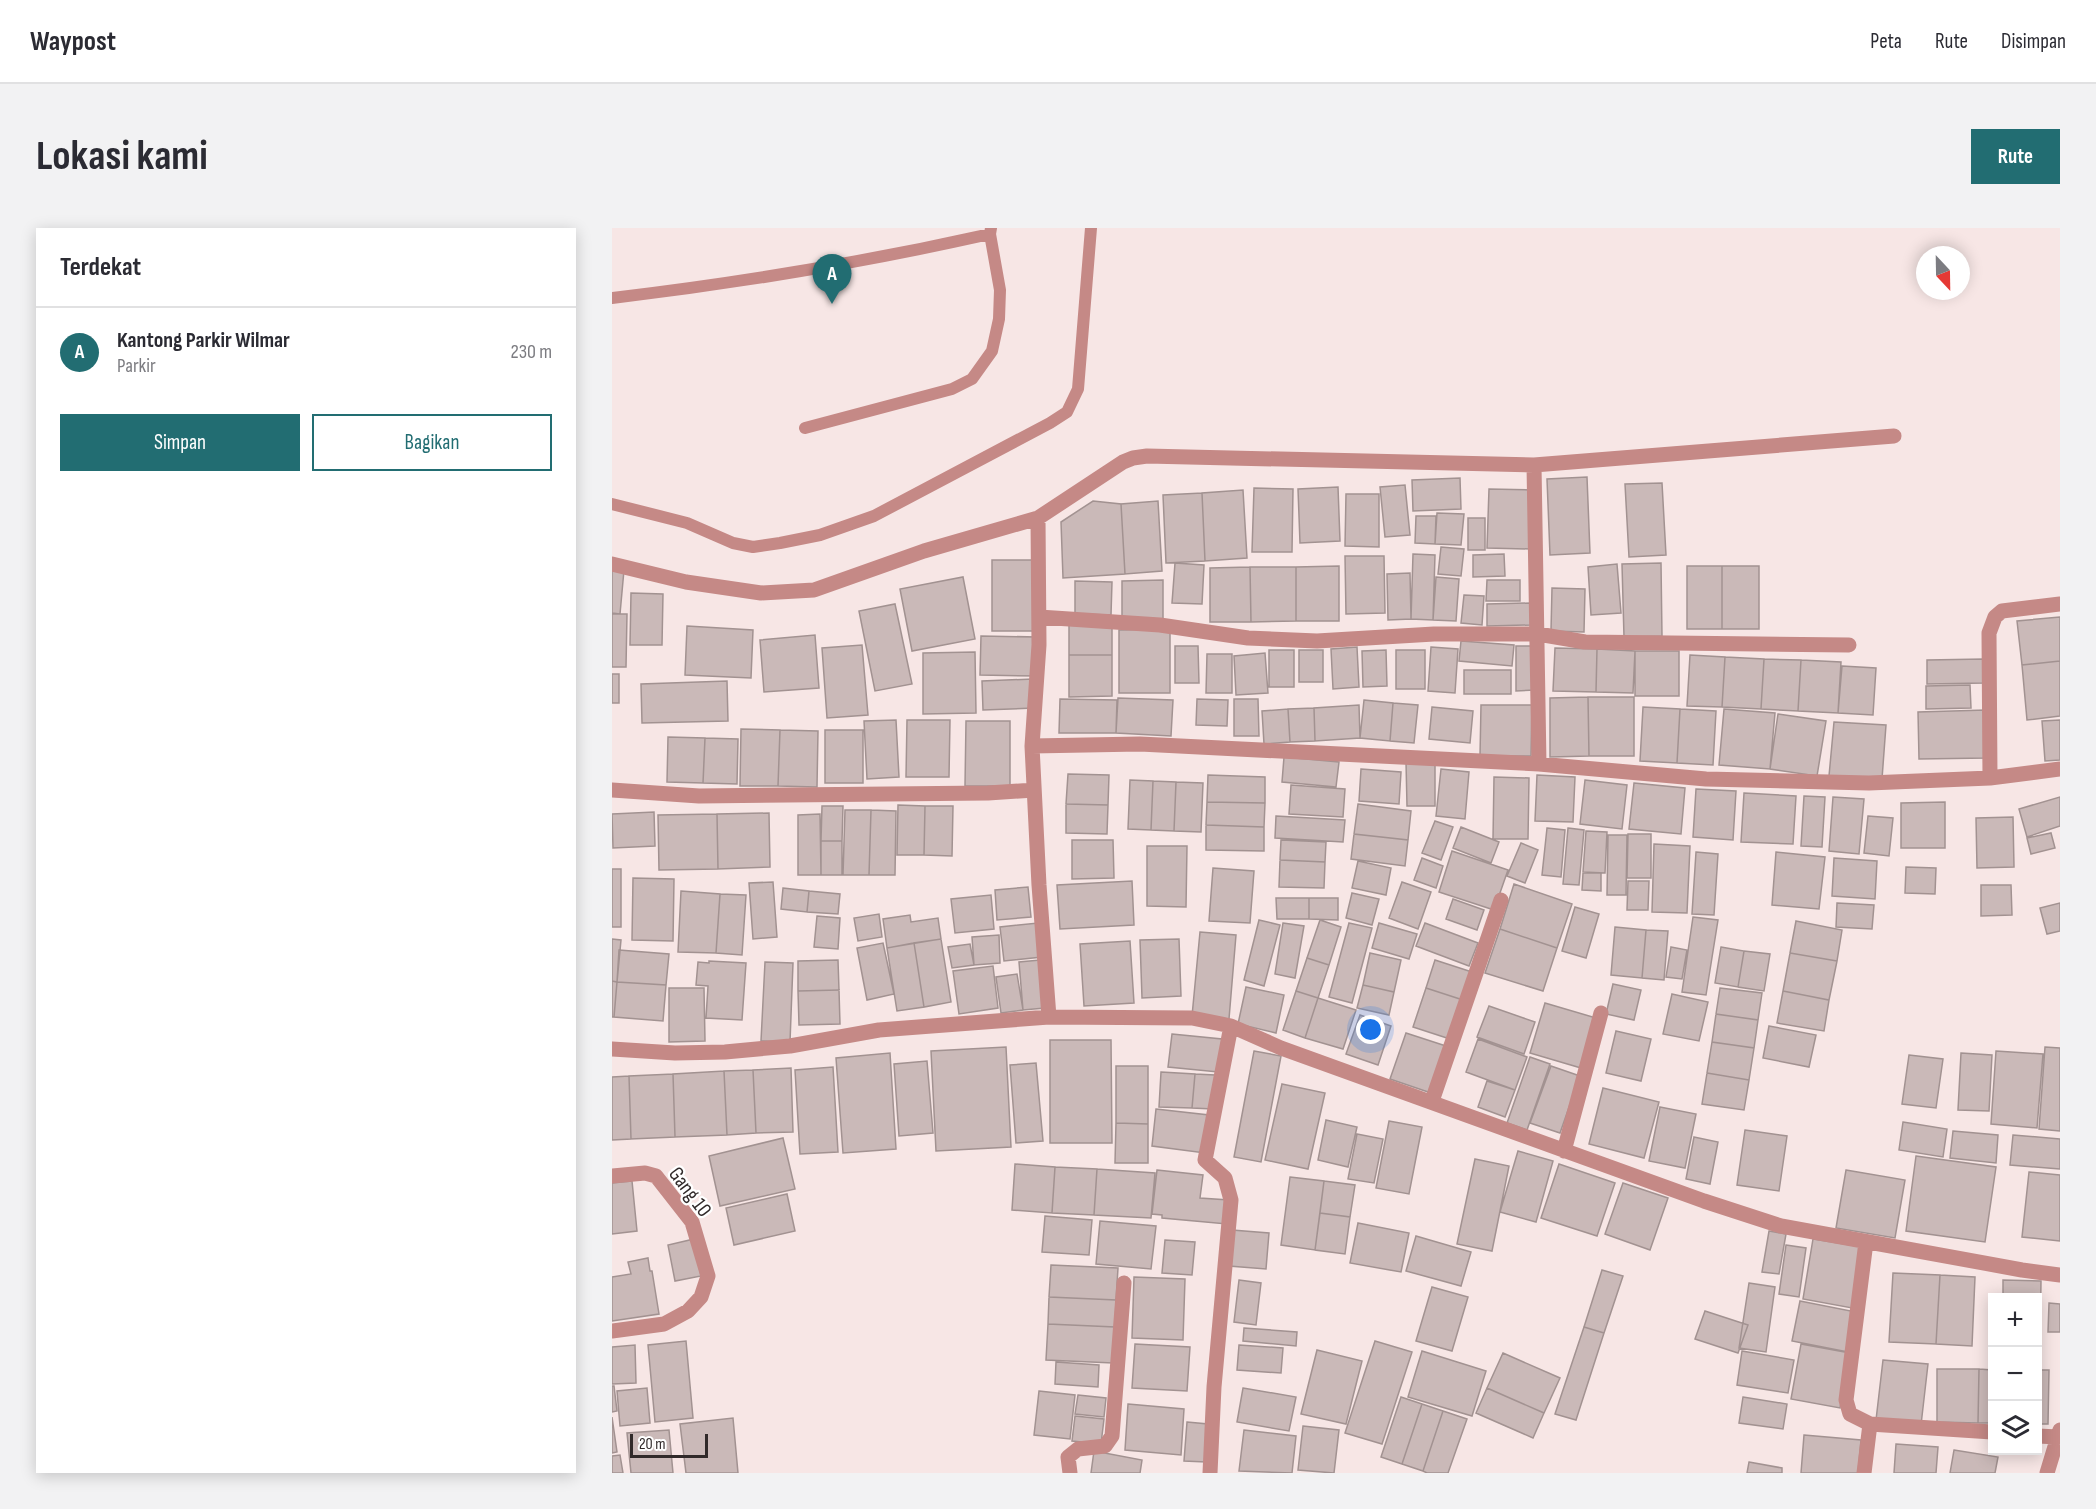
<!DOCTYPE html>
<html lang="id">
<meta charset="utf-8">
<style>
:root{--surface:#fff;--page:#f2f2f3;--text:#2b2b33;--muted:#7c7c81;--line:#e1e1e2;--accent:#226d72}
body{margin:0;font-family:"Sofia Sans Condensed",sans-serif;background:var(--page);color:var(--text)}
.controls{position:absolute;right:18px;bottom:18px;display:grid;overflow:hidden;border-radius:0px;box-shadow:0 3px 15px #0003}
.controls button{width:54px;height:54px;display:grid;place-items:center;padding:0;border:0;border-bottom:2px solid var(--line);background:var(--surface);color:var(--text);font:30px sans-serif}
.compass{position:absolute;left:1304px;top:18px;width:54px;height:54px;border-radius:50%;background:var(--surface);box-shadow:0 3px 15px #0003;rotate:158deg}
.scale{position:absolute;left:18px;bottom:15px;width:78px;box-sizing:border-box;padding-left:6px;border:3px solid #312a2a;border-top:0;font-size:16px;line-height:21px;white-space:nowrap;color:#312a2a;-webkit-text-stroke:4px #fff;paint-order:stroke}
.you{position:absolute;left:759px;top:802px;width:21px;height:21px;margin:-15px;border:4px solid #fff;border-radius:50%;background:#1a73e8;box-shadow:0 0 0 9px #1a73e833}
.badge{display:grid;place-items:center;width:39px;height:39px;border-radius:50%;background:var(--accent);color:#fff;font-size:20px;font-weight:700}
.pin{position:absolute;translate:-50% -50px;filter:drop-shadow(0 2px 3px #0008)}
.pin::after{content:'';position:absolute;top:32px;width:21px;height:18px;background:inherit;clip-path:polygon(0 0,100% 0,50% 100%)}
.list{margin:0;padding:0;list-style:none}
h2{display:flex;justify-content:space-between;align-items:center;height:78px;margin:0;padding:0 24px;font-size:26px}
h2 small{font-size:20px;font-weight:400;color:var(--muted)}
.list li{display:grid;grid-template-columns:39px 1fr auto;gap:18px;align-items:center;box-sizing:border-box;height:90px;padding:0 24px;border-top:2px solid var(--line)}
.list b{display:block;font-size:22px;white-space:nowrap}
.list p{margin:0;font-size:20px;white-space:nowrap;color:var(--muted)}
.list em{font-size:20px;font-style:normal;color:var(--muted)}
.actions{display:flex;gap:12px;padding:18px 24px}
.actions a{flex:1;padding:14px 0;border:2px solid var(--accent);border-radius:0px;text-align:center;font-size:21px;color:var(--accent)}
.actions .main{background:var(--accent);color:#fff}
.icon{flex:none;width:33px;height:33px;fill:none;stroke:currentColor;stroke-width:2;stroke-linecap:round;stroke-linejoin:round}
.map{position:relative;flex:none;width:1448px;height:1245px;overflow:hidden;border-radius:0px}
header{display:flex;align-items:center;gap:36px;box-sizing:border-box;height:84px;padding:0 30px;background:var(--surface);border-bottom:2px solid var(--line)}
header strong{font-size:28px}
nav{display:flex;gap:33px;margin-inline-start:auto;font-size:21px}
.intro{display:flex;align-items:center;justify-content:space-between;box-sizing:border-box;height:144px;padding:0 36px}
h1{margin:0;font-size:42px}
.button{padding:15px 27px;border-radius:0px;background:var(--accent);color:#fff;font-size:21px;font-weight:700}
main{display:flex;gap:36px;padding:0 36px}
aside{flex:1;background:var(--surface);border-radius:0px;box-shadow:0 3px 15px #0003}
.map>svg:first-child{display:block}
.building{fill:#cab9b8;stroke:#a29291;stroke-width:1.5}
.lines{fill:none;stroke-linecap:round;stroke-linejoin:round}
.lane{stroke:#c58986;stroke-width:12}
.street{stroke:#c58986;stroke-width:15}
.labels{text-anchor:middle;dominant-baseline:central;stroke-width:4.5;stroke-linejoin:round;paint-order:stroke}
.street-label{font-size:21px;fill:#312a2a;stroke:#fff}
</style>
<header>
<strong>Waypost</strong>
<nav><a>Peta</a><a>Rute</a><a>Disimpan</a></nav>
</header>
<div class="intro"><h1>Lokasi kami</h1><a class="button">Rute</a></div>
<main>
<aside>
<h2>Terdekat<small></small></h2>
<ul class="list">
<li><span class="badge">A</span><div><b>Kantong Parkir Wilmar</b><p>Parkir</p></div><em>230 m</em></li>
</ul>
<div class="actions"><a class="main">Simpan</a><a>Bagikan</a></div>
</aside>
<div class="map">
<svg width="1448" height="1245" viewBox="0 0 1448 1245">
<rect width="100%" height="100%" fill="#f7e6e5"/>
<path class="building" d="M975,249L978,325L938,327L935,251Z
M848,250L849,281L801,283L800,252Z
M1050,255L1054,327L1017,329L1013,256Z
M793,257L798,307L773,309L768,259Z
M726,259L728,313L688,315L686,261Z
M642,260L681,261L680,324H640Z
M877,261L921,262L919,321L875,320Z
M631,262L635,330L593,333L590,265Z
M590,265L593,333L554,335L551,267Z
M734,266H767V319L733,318Z
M481,273L509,276L513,346L451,350L449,294Z
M546,273L550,343L513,346L509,276Z
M825,285L852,286L849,317L823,316Z
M804,288H824L823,316L803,315Z
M856,290H873V322H856Z
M829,319L852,321L849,348L826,346Z
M801,326L823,327L821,392L799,391Z
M892,326L893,348L861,349V327Z
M733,328H772L773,385L734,386Z
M380,332H426V403H380Z
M563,335L592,337L590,376L560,375Z
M1049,335L1050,408L1012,409L1010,336Z
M1005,336L1009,385L979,387L976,339Z
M727,338V393H684V339Z
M1075,338H1110V401H1075Z
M1110,338H1147V401H1110Z
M638,339L639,394H598V340Z
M638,339H684V393L639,394Z
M0,341L12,342L8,386L0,385Z
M798,345L799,391L776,392L775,346Z
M351,349L363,411L300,423L288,361Z
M824,349L847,351L844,393L821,392Z
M551,352V391L510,392V353Z
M875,352H908V373H874Z
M463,353L500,354L499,387L463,386Z
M940,360L973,361L972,404L939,403Z
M19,365L51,366L50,417H18Z
M852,367L872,368L870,397L849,395Z
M918,375L919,397L875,398V376Z
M283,376L300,456L263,463L247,383Z
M0,386H15L14,439H0Z
M1448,389V433L1410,437L1405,393Z
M457,396H500V427H457Z
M75,398L141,402L139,450L73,447Z
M558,401V465H507V402Z
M203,407L207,460L152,464L148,412Z
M369,408L425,409V448L368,447Z
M849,413L902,417L900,438L847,433Z
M250,417L256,487L215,490L210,420Z
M563,418H586L587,455H563Z
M904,418H923V462L904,463Z
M745,419L747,459L721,461L719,421Z
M819,419L846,421L843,465L816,463Z
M943,420L985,421L984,464L941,463Z
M985,421L1023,423L1021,465L984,464Z
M657,422H682V459H657Z
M687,422H711V454H687Z
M774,422L775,458L751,459L750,423Z
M784,422H813V461H784Z
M1023,423H1067V468H1023Z
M363,424L364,485L311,486V425Z
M653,425L656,465L624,467L622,428Z
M595,426H620V465H594Z
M457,427H500V468L457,469Z
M1078,427L1113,429L1110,479L1075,478Z
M1113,429L1152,431L1149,481L1110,479Z
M1152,431L1189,432L1186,483L1149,481Z
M1372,431V455L1315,456V432Z
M1189,432L1229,434L1226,485L1186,483Z
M1448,433V488L1415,492L1410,437Z
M1230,438L1264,440L1261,487L1226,485Z
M852,442H899V466H852Z
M0,446H7V475H0Z
M421,451L422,480L371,482L370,453Z
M115,453L116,493L30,495L29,456Z
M1358,457L1359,480L1314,481V458Z
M976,469H1022V528H977Z
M976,469L977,528L938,529V470Z
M506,470L561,472L559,508L504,505Z
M448,471L505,472L504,505H447Z
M585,471L616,472L615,498L584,497Z
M622,471H646L647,508H622Z
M752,472L781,475L778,513L748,510Z
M781,475L806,477L802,515L778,513Z
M747,477L748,510L703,513L702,480Z
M869,477H920L919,528H868Z
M820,479L861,483L858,515L817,511Z
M1031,479L1068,481L1065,535L1028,533Z
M702,480L703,513L678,514L676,481Z
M676,481L678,514L652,516L650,483Z
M1068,481L1104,483L1101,537L1065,535Z
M1112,481L1163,485L1158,541L1107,537Z
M1374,482L1375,530L1307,531L1306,484Z
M1166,486L1214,493L1205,548L1158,541Z
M284,492L287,549L255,551L252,493Z
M295,492H338L337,549H294Z
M1448,492V532L1433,533L1430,493Z
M354,493H398V558H353Z
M1222,494L1274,497L1270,551L1217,548Z
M129,501L168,502L166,558H128Z
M168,502L206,503L205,559L166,558Z
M213,502H251V555H213Z
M56,509L93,510L91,555L55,554Z
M93,510L126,511L125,556L91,555Z
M672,529L727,534L724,559L670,554Z
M823,533V578H795L794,534Z
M749,541L789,544L787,576L747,573Z
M829,541L857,544L853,591L824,588Z
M456,546L497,547L496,577L454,576Z
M596,547L653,549V575L595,574Z
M925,547L963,549L961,594L923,593Z
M882,549L917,550L916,611H881Z
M518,552L541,553L539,602L516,601Z
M973,552L1015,557L1010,601L968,596Z
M541,553L564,554L562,603L539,602Z
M564,554L591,555L589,604L562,603Z
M1022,555L1073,560L1069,606L1017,601Z
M679,557L733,561L731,589L677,586Z
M1084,561L1124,563L1121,612L1081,609Z
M1132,565L1184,568L1181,616L1129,614Z
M1192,568L1213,569L1210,619L1189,618Z
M1221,569L1252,571L1247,626L1217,623Z
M1448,569V598L1415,609L1407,581Z
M595,574L653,575L652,599L594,597Z
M1333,574V620H1289V575Z
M454,576L496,577L495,606L454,605Z
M746,576L799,583L796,612L742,606Z
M286,577L313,578L312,627H285Z
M210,578H231L230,613H209Z
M313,578H341L340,628L312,627Z
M233,582H259L257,647H231Z
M259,582L284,583L283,647H257Z
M42,584L43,618L1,620L0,586Z
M157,585L158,639L106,641L105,586Z
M105,586L106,641L47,642L46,587Z
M208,586L209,647H186V587Z
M664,588L733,592L731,614L663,610Z
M1256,588L1281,590L1277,628L1252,625Z
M1401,589L1402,639L1365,640L1364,590Z
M823,593L841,599L829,632L810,625Z
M594,597L652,599V623L594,622Z
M849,599L887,614L879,635L841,620Z
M935,600L953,602L949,649L930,647Z
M956,600L972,602L967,657L951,656Z
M974,603L995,604L993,645L971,644Z
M1439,605L1443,620L1419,626L1415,610Z
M742,606L796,612L793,638L739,631Z
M1016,606H1039V650H1015Z
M996,607H1015L1014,667H995Z
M460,612H501L502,650L460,651Z
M669,612L714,614L713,634L668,632Z
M209,613H230V647H209Z
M909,615L926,622L913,655L895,648Z
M1042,616L1078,618L1075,685L1040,684Z
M535,618H575L574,679L535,678Z
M840,623L896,642L882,682L827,664Z
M1084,624L1106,626L1102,687L1080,686Z
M1164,624L1213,629L1207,681L1160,677Z
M810,630L831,638L824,660L802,652Z
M1222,630L1265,633L1263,671L1220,668Z
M668,632L713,634L712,660L667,659Z
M746,633L779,640L774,667L740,660Z
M1294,639L1324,640L1323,666L1293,665Z
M601,640L642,643L638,695L597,693Z
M0,641H9V699H0Z
M971,645H989V663L970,662Z
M21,650L62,651L61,713L20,712Z
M520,653L522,697L448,701L445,657Z
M1016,653H1037L1036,682H1015Z
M161,654L165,709L141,711L137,655Z
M790,654L819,664L806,701L777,690Z
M902,656L960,676L945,720L888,701Z
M1369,657H1399L1400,687L1369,688Z
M416,659L419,689L385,692L383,662Z
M171,660L197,663L195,684L169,681Z
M69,663L108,666L104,725L66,724Z
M197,663L228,666L226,686L195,684Z
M740,665L767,671L760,697L734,690Z
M108,666L134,667L130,727L104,725Z
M379,667L382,701L343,705L339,671Z
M664,670H697V691H665Z
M697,670H726V692L697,691Z
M841,671L872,682L865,702L834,691Z
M1225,675L1262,677L1260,701L1224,699Z
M1448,675V703L1435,706L1428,680Z
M963,679L987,686L974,730L950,723Z
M267,686L270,709L246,713L242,690Z
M298,687L299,694L326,690L329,711L275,720L271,691Z
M205,688L228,690L226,721L202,719Z
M1081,689L1106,692L1094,767L1070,764Z
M647,692L668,697L652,758L632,752Z
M708,692L729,699L717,737L695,730Z
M1184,693L1230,702L1225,733L1178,725Z
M426,695L430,729L392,733L388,699Z
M671,695L692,698L683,750L663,746Z
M737,695L760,700L740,775L717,769Z
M767,695L805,706L797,731L760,720Z
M813,695L866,715L857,738L804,718Z
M1003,699L1034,702L1030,750L999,747Z
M888,701L945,720L931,763L873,745Z
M1034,702L1056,703L1052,752L1030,750Z
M588,704L624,707L617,791L580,788Z
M387,707L388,735L362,737L360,709Z
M0,711L9,712L5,754L0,753Z
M329,711L339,774L312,779L302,715Z
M567,711L569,768L530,770L528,712Z
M518,713L522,775L472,778L468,716Z
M271,715L282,766L255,772L245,720Z
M302,715L312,779L285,783L275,720Z
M358,716L362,737L340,740L336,719Z
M1059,719L1075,722L1070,751L1054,749Z
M1109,719L1132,723L1126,759L1103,755Z
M7,722L57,726L54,757L5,754Z
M1132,723L1158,726L1152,763L1126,759Z
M758,725L789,732L782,764L751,757Z
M1178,725L1225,733L1217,772L1171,763Z
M695,730L717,737L706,770L684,763Z
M226,732L227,762L186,763V733Z
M428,732L433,780L411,782L407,734Z
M823,732L860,744L851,772L814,760Z
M97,733L134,735L130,792L94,790L96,758L84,757L86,734L97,735Z
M153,734L181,735L178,814L149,813Z
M381,738L386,780L347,786L341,743Z
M405,746L411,782L389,785L384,749Z
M0,753L5,754L2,789H0Z
M5,754L54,757L51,793L2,789Z
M1001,756L1029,762L1022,792L994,786Z
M751,757L782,764L777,787L745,780Z
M634,759L672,767L664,805L626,796Z
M57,760H92L93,813L57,814Z
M814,760L851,772L838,811L801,799Z
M1108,760L1150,765L1146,792L1104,786Z
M227,762L228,796L187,797L186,763Z
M684,763L706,770L693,810L671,802Z
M1171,763L1217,772L1212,803L1165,795Z
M1060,766L1096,774L1087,813L1051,806Z
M706,770L744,782L731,821L693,810Z
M933,775L984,790L969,840L918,825Z
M877,778L923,794L912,826L865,809Z
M1104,786L1146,792L1142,820L1100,814Z
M748,787L779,798L766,837L734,826Z
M1157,798L1204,807L1197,839L1151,830Z
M1004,803L1039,811L1029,853L994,845Z
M794,805L834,818L819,865L778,851Z
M560,806L610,811L606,844L556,839Z
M866,811L915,829L903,862L854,844Z
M438,812H499L500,915H438Z
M1100,814L1142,820L1137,852L1095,845Z
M394,819L399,919L324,923L319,823Z
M1433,819L1448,820V903L1427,901Z
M642,823L669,828L649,934L622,929Z
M1384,823L1431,826L1425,900L1379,896Z
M278,825L284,921L231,925L224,830Z
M1349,825L1380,827L1377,883L1346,882Z
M1297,827L1331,831L1324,880L1290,876Z
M918,829L938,836L915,902L895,895Z
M315,833L321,905L287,908L282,836Z
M424,835L431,913L404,915L398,837Z
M504,838H536V896L504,895Z
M939,838L968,848L948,905L918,895Z
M221,839L226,924L188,926L183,842Z
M179,840L181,904L144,905L141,842Z
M141,842L144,905L115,907L112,843Z
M112,843L115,907L63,909L61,846Z
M549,844L583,846L580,880L547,879Z
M1095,845L1137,852L1132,882L1090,876Z
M61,846L63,909L19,911L17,848Z
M583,846L603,847L601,881L580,880Z
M17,848L19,911L0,912V849Z
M875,853L903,862L893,889L866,879Z
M670,856L713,865L696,941L653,932Z
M991,860L1047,874L1032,930L977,916Z
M1048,879L1084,886L1073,940L1037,933Z
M544,881L597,887L593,925L540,918Z
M714,892L745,899L736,939L706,932Z
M777,893L810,899L797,966L764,960Z
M1291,894L1335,901L1331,929L1287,922Z
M504,895L536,896V935H503Z
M1133,902L1175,908L1167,963L1125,957Z
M1341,903L1386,907L1384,935L1338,930Z
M745,906L771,911L762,955L736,951Z
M1401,907L1448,911V941L1398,937Z
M1082,909L1106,914L1098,956L1074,951Z
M171,910L183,961L108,978L97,928Z
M906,923L941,933L924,994L888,984Z
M1304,928L1384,939L1373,1014L1294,1003Z
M863,931L897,938L880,1023L845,1016Z
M403,936L443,939L440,985L400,982Z
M947,936L1003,955L985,1008L929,990Z
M443,939L485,941L482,987L440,985Z
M485,941L543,945L539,990L482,987Z
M545,942L591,947L588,970L617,972L615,996L550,990V987L540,986Z
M1234,942L1293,952L1283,1010L1224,1000Z
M1417,944L1448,947V1013L1410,1009Z
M678,949L712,953L703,1022L669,1017Z
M20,953L25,1003L0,1006V955Z
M712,953L743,957L738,989L708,985Z
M1011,955L1056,970L1038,1022L993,1006Z
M175,966L183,1003L122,1017L114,980Z
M708,985L738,989L733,1026L703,1022Z
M433,988L480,992L477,1027L430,1024Z
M488,993L544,998L539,1041L484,1036Z
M746,995L797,1005L789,1044L738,1035Z
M620,1002L657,1005L654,1041L617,1038Z
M1157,1003L1174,1006L1167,1046L1150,1044Z
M804,1008L859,1024L849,1058L794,1043Z
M82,1011L89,1048L63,1053L56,1017Z
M1201,1011L1251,1019L1240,1080L1191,1071Z
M553,1012L583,1014L580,1047L550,1045Z
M1174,1017L1194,1020L1187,1069L1167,1066Z
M36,1030L38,1043H40L47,1086L0,1093V1049L19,1046L16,1034Z
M439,1037L506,1040L504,1072L437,1069Z
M990,1042L1011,1048L992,1105L972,1099Z
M1281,1045L1328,1047L1324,1116L1277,1114Z
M1328,1047L1363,1049L1360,1118L1324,1116Z
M522,1049L573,1051L571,1112L520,1110Z
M627,1052L649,1055L644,1097L622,1094Z
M1391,1052L1429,1053L1428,1120H1426V1070H1391Z
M1137,1055L1163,1059L1154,1124L1127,1120Z
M820,1059L856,1069L840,1123L804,1113Z
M437,1069L504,1072L503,1099L436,1096Z
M1188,1073L1244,1084L1236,1124L1180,1113Z
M1437,1075L1448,1076V1104H1436Z
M1093,1083L1136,1097L1126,1125L1083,1111Z
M436,1096L503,1099L501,1135L434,1132Z
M972,1099L992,1105L964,1192L943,1186Z
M632,1100L685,1104L684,1118L631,1113Z
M74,1113L81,1190L43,1194L36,1117Z
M763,1113L800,1124L770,1216L733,1205Z
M523,1116L578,1119L575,1163L520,1160Z
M1189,1116L1238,1125L1228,1180L1179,1171Z
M23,1117L24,1155L0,1156V1119Z
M627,1117L671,1120L669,1145L625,1142Z
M705,1122L750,1133L734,1196L689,1186Z
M810,1123L874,1143L860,1188L796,1169Z
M1130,1123L1182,1132L1176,1165L1125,1157Z
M891,1125L948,1150L932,1185L875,1160Z
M1271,1132L1316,1136L1309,1197L1264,1192Z
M444,1134L487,1137L486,1159L443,1156Z
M1325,1141H1367L1366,1195L1325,1194Z
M1367,1141L1380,1142V1195H1366Z
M1426,1142H1437L1436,1196H1426Z
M0,1158H2L5,1183L0,1184Z
M35,1160L38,1195L8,1198L5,1163Z
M631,1160L684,1169L677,1203L625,1194Z
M875,1160L932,1185L921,1210L864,1185Z
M427,1163L463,1167L458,1211L422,1207Z
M466,1167L494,1170L492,1189L463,1186Z
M789,1169L810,1176L790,1236L769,1229Z
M1131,1169L1175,1176L1171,1201L1127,1195Z
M516,1176L572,1181L569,1227L513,1222Z
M810,1176L831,1183L811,1243L790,1236Z
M831,1183L855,1191L836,1245H815L811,1243Z
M463,1188L492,1191L489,1216L460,1213Z
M0,1189L5,1224L0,1225Z
M121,1190L126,1245H74L68,1196Z
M575,1194L596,1196L594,1234L572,1233Z
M691,1198L727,1202L722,1245L686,1242Z
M57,1202L61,1245H19L15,1205Z
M632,1202L684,1208L680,1245L627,1243Z
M1192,1207L1249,1212L1246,1245H1189Z
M1284,1216L1326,1219L1324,1245H1282Z
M1342,1222L1386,1229L1383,1245H1338Z
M482,1223L530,1232L528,1245H479Z
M8,1227L11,1245H0V1228Z
M1137,1234L1170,1240V1245H1135Z"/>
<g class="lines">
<path class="lane" d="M0,70C127,55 253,34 378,6L379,0
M193,200L340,161L360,151L380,123L387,91L388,62L378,6
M0,276L75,295L121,315L141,319L168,315L208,307L262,288L438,195L455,184L466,161L479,0"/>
<path class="street" d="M922,237L927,536
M426,290L427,417L420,518L427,657L437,789
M0,336L74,354L149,365L202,362L312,323L426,290L511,234L521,230L535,228L922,237L1282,208
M427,389L548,397L636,410L705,413L822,406H926L973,414L1237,417
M420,518L528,516L927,536L1094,551L1257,555L1378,550L1448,541
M1378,550L1377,405L1383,389L1390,383L1448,376
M0,562L87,568L376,565L422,562
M0,821L63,825L113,824L178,818L267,802L437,789L580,790L619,798L669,820L1092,973L1169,998L1410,1042L1448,1047
M820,873L889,672
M952,923L989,785
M0,948L33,945L44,948L80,994L96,1048L89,1069L76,1083L52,1096L0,1103
M1254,1014L1234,1172L1238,1186L1258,1196L1380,1204
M1426,1208L1446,1209
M458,1245L456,1229L466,1221L493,1218L500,1208L512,1055
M598,1245L602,1159L619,972L613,950L593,932L619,798
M1252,1245L1258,1196
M1435,1245L1448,1202"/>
</g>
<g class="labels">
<g class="street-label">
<text transform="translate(78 964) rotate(53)">Gang 10</text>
</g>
</g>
</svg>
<div class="controls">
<button>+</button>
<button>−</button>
<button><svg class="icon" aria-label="layers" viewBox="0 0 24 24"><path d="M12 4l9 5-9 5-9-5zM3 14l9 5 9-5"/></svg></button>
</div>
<svg class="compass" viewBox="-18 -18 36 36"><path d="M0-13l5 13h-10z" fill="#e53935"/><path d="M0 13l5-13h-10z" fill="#7c7c81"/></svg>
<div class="scale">20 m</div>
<div class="you"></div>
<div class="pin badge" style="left:220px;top:76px">A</div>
</div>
</main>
